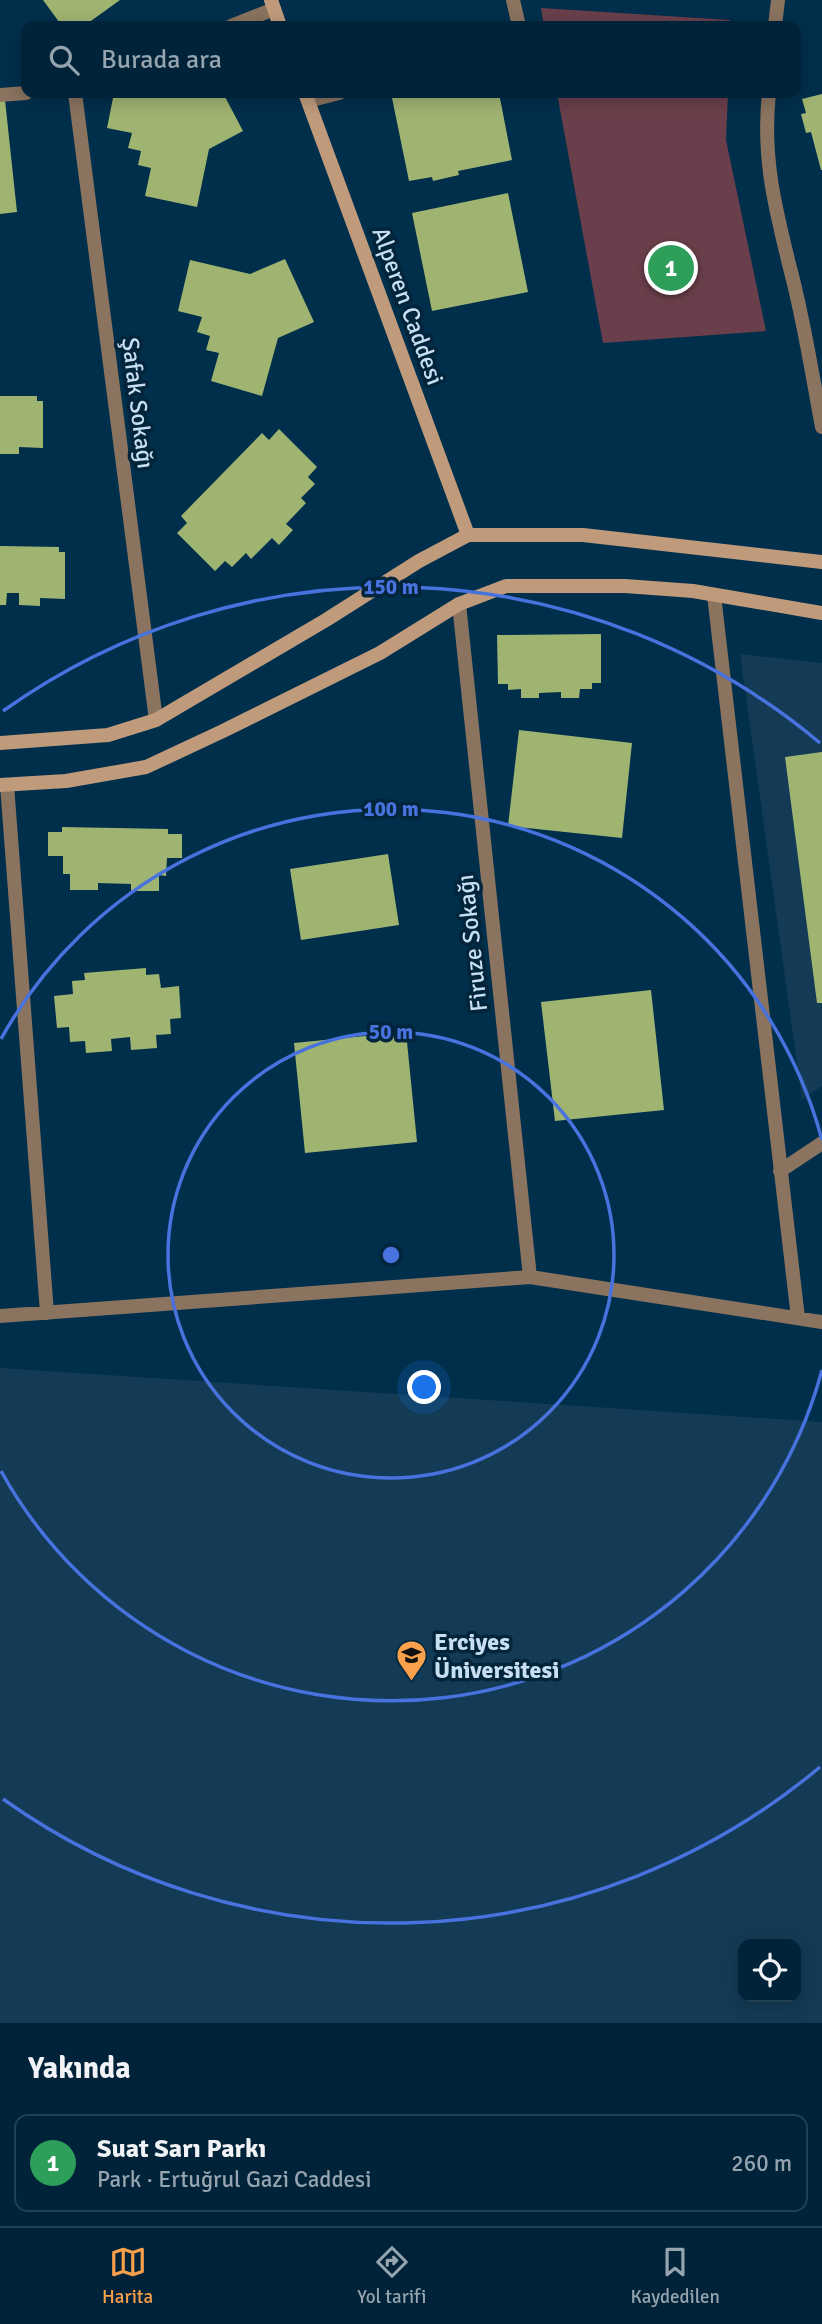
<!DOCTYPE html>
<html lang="tr">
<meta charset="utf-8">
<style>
:root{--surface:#002339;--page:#0a2b41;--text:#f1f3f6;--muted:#95a4ae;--line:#224053;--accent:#f8a04b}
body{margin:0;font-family:Signika,sans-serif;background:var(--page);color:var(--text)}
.controls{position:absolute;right:21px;bottom:21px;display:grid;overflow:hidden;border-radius:14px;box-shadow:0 4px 18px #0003}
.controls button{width:63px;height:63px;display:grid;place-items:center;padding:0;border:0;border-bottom:2px solid var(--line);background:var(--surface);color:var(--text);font:35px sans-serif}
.you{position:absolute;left:425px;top:1388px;width:24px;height:24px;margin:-18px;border:5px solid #fff;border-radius:50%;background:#1a73e8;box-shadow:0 0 0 10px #1a73e833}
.badge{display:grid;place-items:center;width:46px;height:46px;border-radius:50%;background:var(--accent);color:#fff;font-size:23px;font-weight:700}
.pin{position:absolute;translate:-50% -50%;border:4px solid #fff;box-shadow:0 2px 7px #0006}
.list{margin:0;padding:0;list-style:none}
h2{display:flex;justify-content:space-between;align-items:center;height:91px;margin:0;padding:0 28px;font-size:30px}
h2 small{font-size:23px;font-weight:400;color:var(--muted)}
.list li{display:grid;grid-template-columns:46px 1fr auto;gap:21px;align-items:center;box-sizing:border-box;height:98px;margin:0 14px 14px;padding:0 14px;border:2px solid var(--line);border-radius:14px}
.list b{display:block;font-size:26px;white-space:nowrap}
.list p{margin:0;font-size:23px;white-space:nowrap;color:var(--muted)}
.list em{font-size:23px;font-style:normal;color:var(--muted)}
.icon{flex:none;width:38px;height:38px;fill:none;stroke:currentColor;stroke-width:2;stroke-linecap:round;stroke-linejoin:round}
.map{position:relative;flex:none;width:822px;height:2023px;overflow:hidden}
.search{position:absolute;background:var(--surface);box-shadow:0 4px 18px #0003;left:21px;right:21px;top:21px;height:77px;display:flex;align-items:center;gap:18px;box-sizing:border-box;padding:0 24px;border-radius:14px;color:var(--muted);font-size:26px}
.sheet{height:203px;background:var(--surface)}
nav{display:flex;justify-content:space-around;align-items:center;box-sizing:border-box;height:98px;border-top:2px solid var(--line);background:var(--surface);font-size:19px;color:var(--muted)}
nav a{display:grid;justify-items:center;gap:4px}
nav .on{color:var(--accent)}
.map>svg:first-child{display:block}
.built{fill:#133b56;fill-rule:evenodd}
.green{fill:#6a3f4b}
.building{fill:#a0b471}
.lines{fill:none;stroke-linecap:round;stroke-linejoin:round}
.street{stroke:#8a735f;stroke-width:14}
.secondary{stroke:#c09b7b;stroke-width:14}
.ring{fill:none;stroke:#4872de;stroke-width:3.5}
.labels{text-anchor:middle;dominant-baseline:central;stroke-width:7;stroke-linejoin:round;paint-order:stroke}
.street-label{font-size:24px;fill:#c8dff2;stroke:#02253b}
.poi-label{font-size:24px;font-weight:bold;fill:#c8dff2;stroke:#02253b;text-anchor:start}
.centre{fill:#4872de;stroke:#02253b;stroke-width:3.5}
.ring-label{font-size:21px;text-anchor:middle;font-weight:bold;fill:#4872de;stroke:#02253b;stroke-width:7;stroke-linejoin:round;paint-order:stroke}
</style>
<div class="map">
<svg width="822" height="2023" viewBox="0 0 822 2023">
<rect width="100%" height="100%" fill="#002f4c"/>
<path class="built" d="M740,654L822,663V1086L802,1099Z
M0,1368L822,1422V2023H0ZM743,1944H796V1997H743Z"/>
<path class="green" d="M541,8L730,20V26H544Z
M557,93H728L726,140L766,331L603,343Z"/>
<path class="building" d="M43,0H120L84,26H62Z
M114,93H223L243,131L209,149L197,207L145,196L151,168L138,165L141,151L128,148L132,133L107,128Z
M391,93H499L512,160L458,171L459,175L433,181L432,177L409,181Z
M822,94V170H821L811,132L806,133L801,114L806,113L802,99Z
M0,100H5L17,212L0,214Z
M508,193L528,292L432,311L412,213Z
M285,259L314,322L278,338L262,396L211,381L219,353L206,350L210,336L197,332L202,317L178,311L190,260L250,274Z
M0,396H37V401H43V448L19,447V454H0Z
M279,429L317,467L308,477L315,484L301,498L306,503L286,524L293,530L279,545L272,538L251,559L246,553L232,567L225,561L215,571L177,533L187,523L181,516L262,433L269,440Z
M0,546L59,547V552H65V599L40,598V606L19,605V593H7L6,605H0Z
M601,634V683H592V689H580L579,698H561V692L539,693V698H521V689L508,690V684H498L497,635Z
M519,730L632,743L622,838L508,826Z
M822,752V1003H817L785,757Z
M62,827L168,829V834H182V858H167L166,876L159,875V891H131V884L98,883V890H70V874H63V856H48V832H62Z
M388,854L399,925L301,940L290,869Z
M146,968V975L159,974L161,988L179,986L181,1018L170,1019L171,1034L156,1035L157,1048L131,1050L130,1037L111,1039L112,1051L86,1053L85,1041L70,1042L69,1027L57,1028L54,996L73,994L72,981L85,980L84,973Z
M651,990L664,1110L555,1121L541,1002Z
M406,1032L417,1142L305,1153L294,1043Z"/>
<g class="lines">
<path class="street" d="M513,0L519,26
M231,26L274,9
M775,26L778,0
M75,93L156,720
M769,93C762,157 775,207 790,268C804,320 812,374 822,427
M0,95L26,93
M308,101L339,93
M714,595L798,1318
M459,604L530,1277
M7,785L47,1313
M780,1171L822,1143
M0,1316L530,1277L822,1322"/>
<path class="secondary" d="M271,0L280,26
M305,93L468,535
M0,743L108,735L156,720L326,620L419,561L468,535H583L822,562
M0,785L66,781L146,767L223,731L380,653L459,604L506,586H625L693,591L822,613"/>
</g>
<g class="ring">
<circle cx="391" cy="1255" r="223"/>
<path d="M822 1370A446 446 0 0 1 1 1471M1 1039A446 446 0 0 1 822 1140"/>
<path d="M820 1767A668 668 0 0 1 3 1799M3 711A668 668 0 0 1 820 743"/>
</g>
<defs>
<symbol id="university-pin" viewBox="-11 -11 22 30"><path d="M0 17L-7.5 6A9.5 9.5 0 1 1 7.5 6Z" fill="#f8a04b" stroke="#02253b"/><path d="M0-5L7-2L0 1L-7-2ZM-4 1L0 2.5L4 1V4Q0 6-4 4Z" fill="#111"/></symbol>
</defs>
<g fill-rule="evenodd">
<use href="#university-pin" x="394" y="1638" width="35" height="47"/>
</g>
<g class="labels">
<g class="street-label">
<text transform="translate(408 306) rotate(70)">Alperen Caddesi</text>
<text transform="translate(138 403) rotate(83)">Şafak Sokağı</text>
<text transform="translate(472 943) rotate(-96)">Firuze Sokağı</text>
</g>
<g class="poi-label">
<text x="434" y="1642">Erciyes<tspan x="434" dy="28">Üniversitesi</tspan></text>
</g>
</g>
<circle cx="391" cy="1255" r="10" class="centre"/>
<g class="ring-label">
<text x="391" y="594">150 m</text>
<text x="391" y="816">100 m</text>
<text x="391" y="1039">50 m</text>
</g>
</svg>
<div class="controls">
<button><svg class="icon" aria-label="locate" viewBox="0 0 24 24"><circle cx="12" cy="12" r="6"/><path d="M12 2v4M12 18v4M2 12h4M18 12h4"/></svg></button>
</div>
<div class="you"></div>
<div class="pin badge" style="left:671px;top:268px;background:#2e9e5b">1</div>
<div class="search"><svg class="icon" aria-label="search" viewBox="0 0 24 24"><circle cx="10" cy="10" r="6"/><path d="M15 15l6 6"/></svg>Burada ara</div>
</div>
<section class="sheet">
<h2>Yakında<small></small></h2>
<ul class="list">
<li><span class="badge" style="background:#2e9e5b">1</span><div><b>Suat Sarı Parkı</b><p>Park · Ertuğrul Gazi Caddesi</p></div><em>260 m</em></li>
</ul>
</section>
<nav>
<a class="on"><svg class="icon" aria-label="map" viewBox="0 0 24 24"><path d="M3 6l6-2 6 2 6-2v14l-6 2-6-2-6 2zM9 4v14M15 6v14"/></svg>Harita</a>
<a><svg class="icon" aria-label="directions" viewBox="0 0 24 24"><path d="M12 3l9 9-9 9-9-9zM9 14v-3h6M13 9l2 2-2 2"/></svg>Yol tarifi</a>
<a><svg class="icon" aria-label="saved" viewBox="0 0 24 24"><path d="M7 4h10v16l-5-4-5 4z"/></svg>Kaydedilen</a>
</nav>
